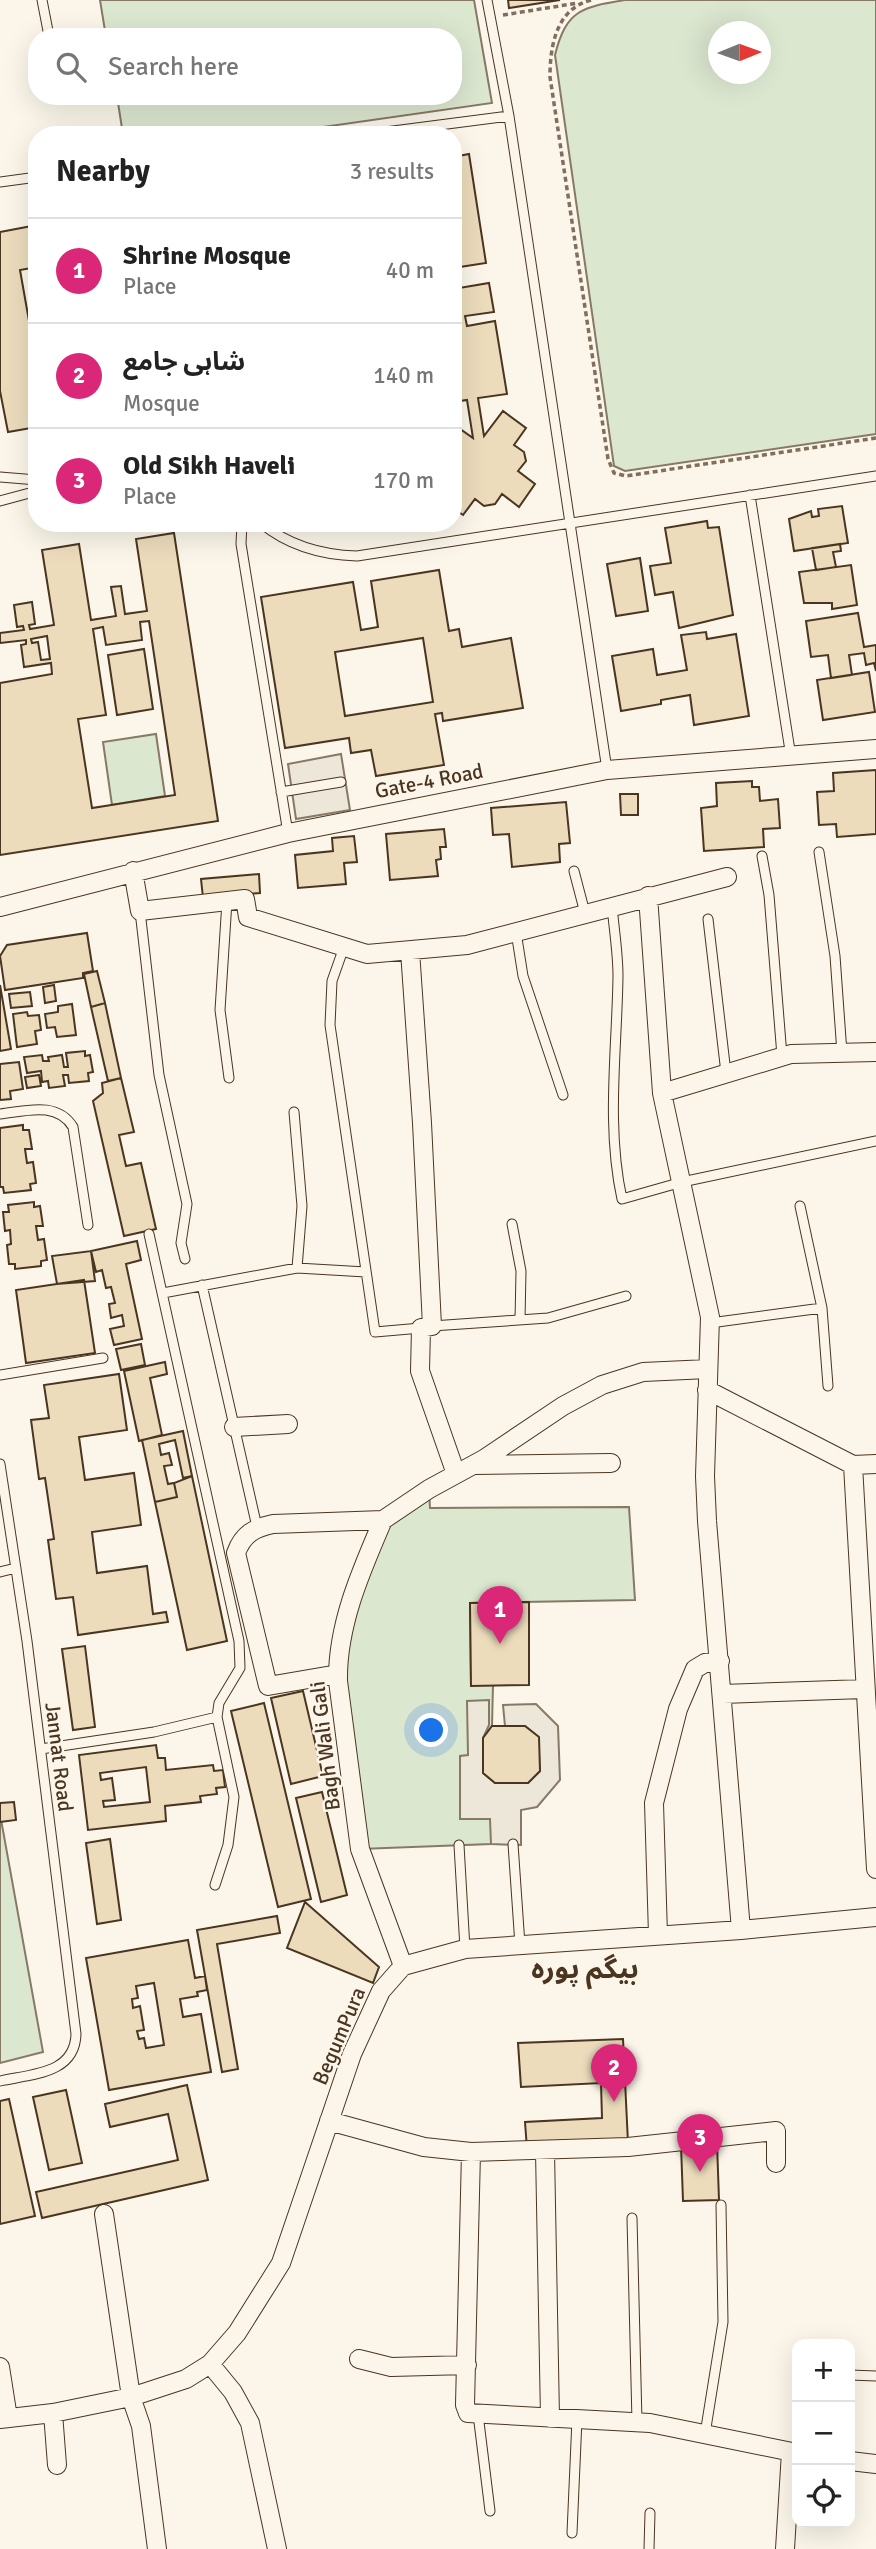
<!DOCTYPE html>
<meta charset="utf-8">
<style>
:root{--surface:#fff;--page:#f2f2f2;--text:#222;--muted:#767676;--line:#e0e0e0;--accent:#db2777}
body{margin:0;font-family:Signika,"Noto Sans Arabic",sans-serif;background:var(--page);color:var(--text)}
.controls{position:absolute;right:21px;bottom:21px;display:grid;overflow:hidden;border-radius:14px;box-shadow:0 7px 28px #0002}
.controls button{width:63px;height:63px;display:grid;place-items:center;padding:0;border:0;border-bottom:2px solid var(--line);background:var(--surface);color:var(--text);font:35px sans-serif}
.compass{position:absolute;left:708px;top:21px;width:63px;height:63px;border-radius:50%;background:var(--surface);box-shadow:0 7px 28px #0002;rotate:89deg}
.you{position:absolute;left:432px;top:1731px;width:24px;height:24px;margin:-18px;border:5px solid #fff;border-radius:50%;background:#1a73e8;box-shadow:0 0 0 10px #1a73e833}
.badge{display:grid;place-items:center;width:46px;height:46px;border-radius:50%;background:var(--accent);color:#fff;font-size:23px;font-weight:700}
.pin{position:absolute;translate:-50% -58px;filter:drop-shadow(0 2px 4px #0008)}
.pin::after{content:'';position:absolute;top:37px;width:24px;height:21px;background:inherit;clip-path:polygon(0 0,100% 0,50% 100%)}
.list{margin:0;padding:0;list-style:none}
h2{display:flex;justify-content:space-between;align-items:center;height:91px;margin:0;padding:0 28px;font-size:30px}
h2 small{font-size:23px;font-weight:400;color:var(--muted)}
.list li{display:grid;grid-template-columns:46px 1fr auto;gap:21px;align-items:center;box-sizing:border-box;height:105px;padding:0 28px;border-top:2px solid var(--line)}
.list b{display:block;font-size:26px;white-space:nowrap}
.list p{margin:0;font-size:23px;white-space:nowrap;color:var(--muted)}
.list em{font-size:23px;font-style:normal;color:var(--muted)}
.icon{flex:none;width:38px;height:38px;fill:none;stroke:currentColor;stroke-width:2;stroke-linecap:round;stroke-linejoin:round}
.map{position:relative;flex:none;width:876px;height:2549px;overflow:hidden}
.search{position:absolute;background:var(--surface);box-shadow:0 7px 28px #0002;left:28px;top:28px;width:434px;height:77px;display:flex;align-items:center;gap:18px;box-sizing:border-box;padding:0 24px;border-radius:28px;color:var(--muted);font-size:26px}
.panel{position:absolute;background:var(--surface);box-shadow:0 7px 28px #0002;left:28px;top:126px;width:434px;height:406px;border-radius:28px}
.map>svg:first-child{display:block}
.green{fill:#dce7d0;stroke:#887966;stroke-width:2;fill-rule:evenodd}
.parking{fill:#ede7d9;stroke:#887966;stroke-width:2}
.building{fill:#ecdcbc;stroke:#4a3520;stroke-width:2;fill-rule:evenodd}
.lines{fill:none;stroke-linecap:round;stroke-linejoin:round}
.lane-casing{stroke:#4a3520;stroke-width:11}
.street-casing{stroke:#4a3520;stroke-width:20}
.path{stroke:#7f6f5c;stroke-width:3.5;stroke-dasharray:5 3.5;stroke-linecap:butt}
.lane{stroke:#fbf6e9;stroke-width:9}
.street{stroke:#fbf6e9;stroke-width:18}
.labels{text-anchor:middle;dominant-baseline:central;stroke-width:5;stroke-linejoin:round;paint-order:stroke}
.street-label{font-size:21px;fill:#4a3520;stroke:#fbf6e9}
.district-label{font-size:28px;font-weight:bold;fill:#4a3520;stroke:#fbf6e9}
</style>
<div class="map">
<svg width="876" height="2549" viewBox="0 0 876 2549">
<rect width="100%" height="100%" fill="#fbf6e9"/>
<path class="green" d="M100,0H474L492,103L267,135H123L117,96H453V37H106Z
M625,0H876V434L625,471L614,466L555,55C566,10 582,7 625,0ZM718,32H760V74H718Z
M156,734L165,796L112,805L103,742Z
M429,1489L430,1508L629,1507L635,1600L470,1603L471,1685H493L492,1726L483,1738V1773L491,1785V1844L360,1849L338,1674L383,1520Z
M0,1814L43,2052L0,2063Z"/>
<path class="parking" d="M341,754L350,810L296,819L288,764Z
M489,1700V1725L483,1738V1773L495,1783H528L540,1771L538,1737L525,1726H505L503,1705L536,1704L558,1726L560,1780L537,1807L521,1810V1845L491,1844L490,1819H460V1756L468,1755L467,1701Z"/>
<path class="building" d="M508,0H560L509,8Z
M469,154L486,263L453,268V157Z
M37,225V267L20,270L37,366V427L8,432L0,391V232Z
M489,283L494,312L465,316L467,326L495,321L507,394L478,398L484,436L503,411L526,428L514,445L524,452L526,461L518,471L535,484L519,507L502,494L495,504L484,506L475,499L463,515L453,508V424L473,438L467,400L453,402V289Z
M842,506L848,543L794,551L789,519L811,511L812,517L819,516L818,509Z
M707,521L708,528L719,527L733,615L679,628L673,592L655,595L650,566L671,563L665,528Z
M174,533L218,821L0,855V683L52,674L51,663L24,667L21,645L26,644V640L0,643V633L24,630L23,626L17,627L14,605L32,602L35,624L29,625L30,629L54,625L42,550L79,544L91,620L116,616L111,587L121,586L125,614L147,611L136,539ZM149,621L175,795L92,808L78,719L106,715L93,629L103,627L106,645L142,640L140,622ZM47,636L50,659L41,660L38,642L32,643L31,639Z
M840,544L841,551L833,552L836,567L816,570L812,548Z
M640,558L648,611L616,616L607,564Z
M851,565L857,605L832,609V603H804L799,572Z
M439,570L449,631L459,629L462,647L511,638L523,708L443,721L442,713L435,714L444,765L376,776L371,750L351,753L349,738L285,748L261,597L353,582L361,630L378,627L371,581ZM423,638L433,702L345,716L335,652Z
M858,613L864,647L876,645V671L874,663L866,665L864,653L849,655L852,675L831,678L828,655L811,657L806,621Z
M706,632L707,639L736,634L749,716L694,725L690,695L661,700V704L621,711L612,656L653,649L657,675L687,670L681,635Z
M144,649L153,709L117,715L108,655Z
M869,672L875,712L823,720L817,680Z
M876,770V834L837,837L836,824L819,825L817,792L834,791L833,773Z
M752,781V787H759L760,801L778,799L780,828L763,829L764,847L704,851L701,808L717,806L716,783Z
M620,794H638V815H621Z
M566,802L570,843L559,844L560,862L512,867L509,834L493,835L491,808Z
M444,829L446,847H440L441,859L436,860L438,876L390,880L386,834Z
M354,836L357,862L344,863L346,884L298,888L295,855L333,851L332,838Z
M259,874L260,893L203,898L201,879Z
M87,933L93,971L83,973V978L5,990L0,956L7,945Z
M97,971L105,1003L91,1007L84,974Z
M0,985L11,1049L0,1051Z
M54,985L56,1001L45,1003L43,987Z
M30,992L32,1006L11,1008L9,994Z
M105,1003L121,1078L108,1081L91,1007Z
M72,1004L76,1035L57,1037L55,1027L47,1028L45,1014L58,1012V1006Z
M27,1012L28,1016L39,1015L41,1030L35,1031L37,1044L17,1047L13,1014Z
M85,1051V1056L90,1055L93,1072L88,1073L89,1081L69,1083L68,1075H63L65,1086L49,1088L48,1081L42,1082L41,1071L27,1073L24,1057L42,1055L43,1061H49L48,1057L62,1055L64,1067H68L66,1053Z
M19,1062L23,1089L10,1091L11,1099L0,1100V1064Z
M39,1075L41,1086L27,1088L25,1077Z
M121,1078L134,1132L119,1135L126,1166L141,1163L156,1229L124,1236L93,1101L103,1093L102,1083Z
M23,1125V1130H29L32,1149H25L27,1163L33,1162L36,1183L30,1184L31,1190L4,1193L3,1187H0V1128Z
M34,1202V1207L40,1206L43,1226H36L38,1240L44,1239L47,1260L41,1261V1266L15,1269V1264H9L7,1245L11,1244L10,1230L5,1231L3,1212H9L8,1205Z
M137,1241L141,1260L126,1264L142,1339L114,1345L110,1329L124,1326L122,1315L111,1318L109,1304L115,1303L111,1287L106,1288L102,1270L96,1272L91,1251Z
M91,1251L95,1281L57,1284L52,1256Z
M84,1280L95,1353L26,1363L16,1290Z
M141,1344L145,1365L121,1370L116,1349Z
M165,1362L167,1374L150,1378L162,1435L139,1441L124,1371Z
M119,1374L127,1430L79,1437L85,1480L134,1473L141,1525L92,1532L97,1573L147,1566L153,1614L166,1612L168,1622L78,1635L73,1597L56,1599L48,1540L54,1539L45,1478L39,1479L31,1420L49,1418L44,1385Z
M183,1431L192,1476L183,1478L175,1440L159,1444L161,1455L169,1453L172,1465L164,1466L168,1484L174,1483L177,1497L155,1502L142,1440Z
M192,1476L227,1641L187,1650L155,1502L177,1497L174,1483Z
M529,1602V1685L471,1686L470,1603Z
M85,1646L95,1727L73,1730L62,1649Z
M303,1691L323,1776L291,1784L271,1698Z
M264,1703L311,1899L278,1907L231,1711Z
M492,1726H525L539,1737L540,1771L528,1783H495L483,1773V1738Z
M156,1745L158,1758H165L166,1770L213,1765L214,1771L223,1770L225,1787L216,1788L217,1794L200,1796L201,1802L165,1806L166,1821L88,1830L79,1755ZM146,1767L150,1802L104,1807L103,1801L115,1800L112,1778L101,1780L100,1773Z
M322,1792L347,1895L321,1902L296,1798Z
M14,1802L16,1820L0,1822V1803Z
M110,1839L121,1920L97,1924L86,1843Z
M305,1902L379,1967L373,1983L287,1948Z
M277,1916L280,1933L217,1944L238,2069L222,2072L197,1930Z
M188,1940L195,1978L205,1976L207,1990L197,1992L198,1996L180,1999L183,2017L201,2014L211,2072L109,2090L86,1958ZM154,1983L164,2045L146,2048L144,2038L139,2039L137,2031L144,2030L140,2006L133,2008L132,1999L138,1998L136,1986Z
M623,2039L628,2143L527,2149L525,2122L602,2118L601,2083L521,2087L518,2043Z
M187,2085L208,2180L42,2218L36,2192L178,2160L168,2114L110,2127L105,2104Z
M66,2090L82,2163L49,2170L33,2097Z
M9,2099L35,2216L0,2224V2101Z
M717,2143L719,2200L683,2201L681,2145Z"/>
<g class="lines">
<defs>
<path id="lane" d="M42,0L48,31
M487,0L509,116L607,770
M362,135L509,116
M0,182L37,177
M0,477L37,480
M750,495L791,757
M0,501L37,491
M242,523L241,544L288,833
M261,523C289,546 322,555 357,556L876,476
M281,792L341,782
M819,852L835,956L842,1053
M762,856L769,895L782,1056
M574,871L585,913
M227,901L220,1010L229,1078
M612,906C614,929 618,953 618,976C617,1050 606,1126 622,1199L682,1182L876,1141
M140,911L159,1075L187,1204L181,1243L185,1259
M708,919L726,1073
M516,932L523,976L563,1095
M344,947L332,981L330,1025L375,1332L421,1328
M294,1112L302,1206L297,1268
M0,1114C26,1111 57,1101 73,1127L88,1225
M800,1206L822,1308L828,1386
M512,1224L521,1271L520,1320
M149,1234L239,1641L240,1668L219,1703L217,1717L234,1797L228,1845L215,1885
M202,1285L257,1527
M163,1293L297,1268L366,1272
M710,1323L822,1308
M432,1326L548,1318L626,1296
M0,1375L103,1358
M0,1464L27,1641L76,2034C75,2074 32,2074 0,2081
M0,1572L16,1568
M41,1749L154,1732L217,1717
M513,1844L520,1945
M459,1845L465,1949
M632,2218L637,2422
M850,2375L876,2376
M478,2414L490,2511
M705,2434L723,2322L721,2205
M572,2533L577,2419
M649,2549L650,2513"/>
<path id="street" d="M133,871L140,911L245,899L248,917L367,954L467,945L727,877
M648,896L662,1093L710,1317L705,1476L707,1521L741,1930
M0,907L288,833L607,770L876,749
M410,951L422,1123L432,1326L421,1328L420,1371L456,1474
M662,1093L791,1054L876,1052
M707,1390L853,1465L876,1464
M234,1427L288,1424
M474,1465L611,1463
M853,1465L876,1869
M383,1520C361,1571 337,1625 338,1681L360,1849L403,1966
M338,1674L268,1686L236,1553C243,1534 254,1528 273,1524L383,1520L429,1489L484,1459L563,1406L602,1385L643,1372L708,1369
M723,1694L864,1689
M658,1935L654,1803L678,1709L695,1669L705,1663L720,1661
M329,2121L424,2147L471,2152L628,2147L776,2131V2163
M545,2151L550,2418
M471,2152L465,2405L468,2413L650,2423L797,2453
M104,2214L131,2397L141,2426L157,2549
M359,2359L391,2367L467,2365
M210,2364L233,2392L250,2423L277,2549
M0,2367L8,2418
M53,2413L57,2465
M0,2419L53,2413L131,2397L186,2379L210,2364L237,2333L281,2263L352,2054L381,1991L403,1966L465,1949L741,1930L876,1917
M850,2461L876,2464
M785,2549L791,2452"/>
</defs>
<use href="#lane" class="lane-casing"/>
<use href="#street" class="street-casing"/>
<path class="path" d="M591,0C556,9 550,46 550,77L608,459L614,473L626,476L876,438
M503,15L578,3"/>
<use href="#lane" class="lane"/>
<use href="#street" class="street"/>
</g>
<g class="labels">
<g class="street-label">
<text transform="translate(429 781) rotate(-11)">Gate-4 Road</text>
<text transform="translate(325 1746) rotate(-97)">Bagh Wali Gali</text>
<text transform="translate(59 1757) rotate(83)">Jannat Road</text>
<text transform="translate(339 2036) rotate(-67)">BegumPura</text>
</g>
<g class="district-label">
<text x="585" y="1969">بیگم پورہ</text>
</g>
</g>
</svg>
<div class="controls">
<button>+</button>
<button>−</button>
<button><svg class="icon" aria-label="locate" viewBox="0 0 24 24"><circle cx="12" cy="12" r="6"/><path d="M12 2v4M12 18v4M2 12h4M18 12h4"/></svg></button>
</div>
<svg class="compass" viewBox="-18 -18 36 36"><path d="M0-13l5 13h-10z" fill="#e53935"/><path d="M0 13l5-13h-10z" fill="#767676"/></svg>
<div class="you"></div>
<div class="pin badge" style="left:500px;top:1644px">1</div>
<div class="pin badge" style="left:614px;top:2102px">2</div>
<div class="pin badge" style="left:700px;top:2172px">3</div>
<div class="search"><svg class="icon" aria-label="search" viewBox="0 0 24 24"><circle cx="10" cy="10" r="6"/><path d="M15 15l6 6"/></svg>Search here</div>
<section class="panel">
<h2>Nearby<small>3 results</small></h2>
<ul class="list">
<li><span class="badge">1</span><div><b>Shrine Mosque</b><p>Place</p></div><em>40 m</em></li>
<li><span class="badge">2</span><div><b>شاہی جامع</b><p>Mosque</p></div><em>140 m</em></li>
<li><span class="badge">3</span><div><b>Old Sikh Haveli</b><p>Place</p></div><em>170 m</em></li>
</ul>
</section>
</div>
